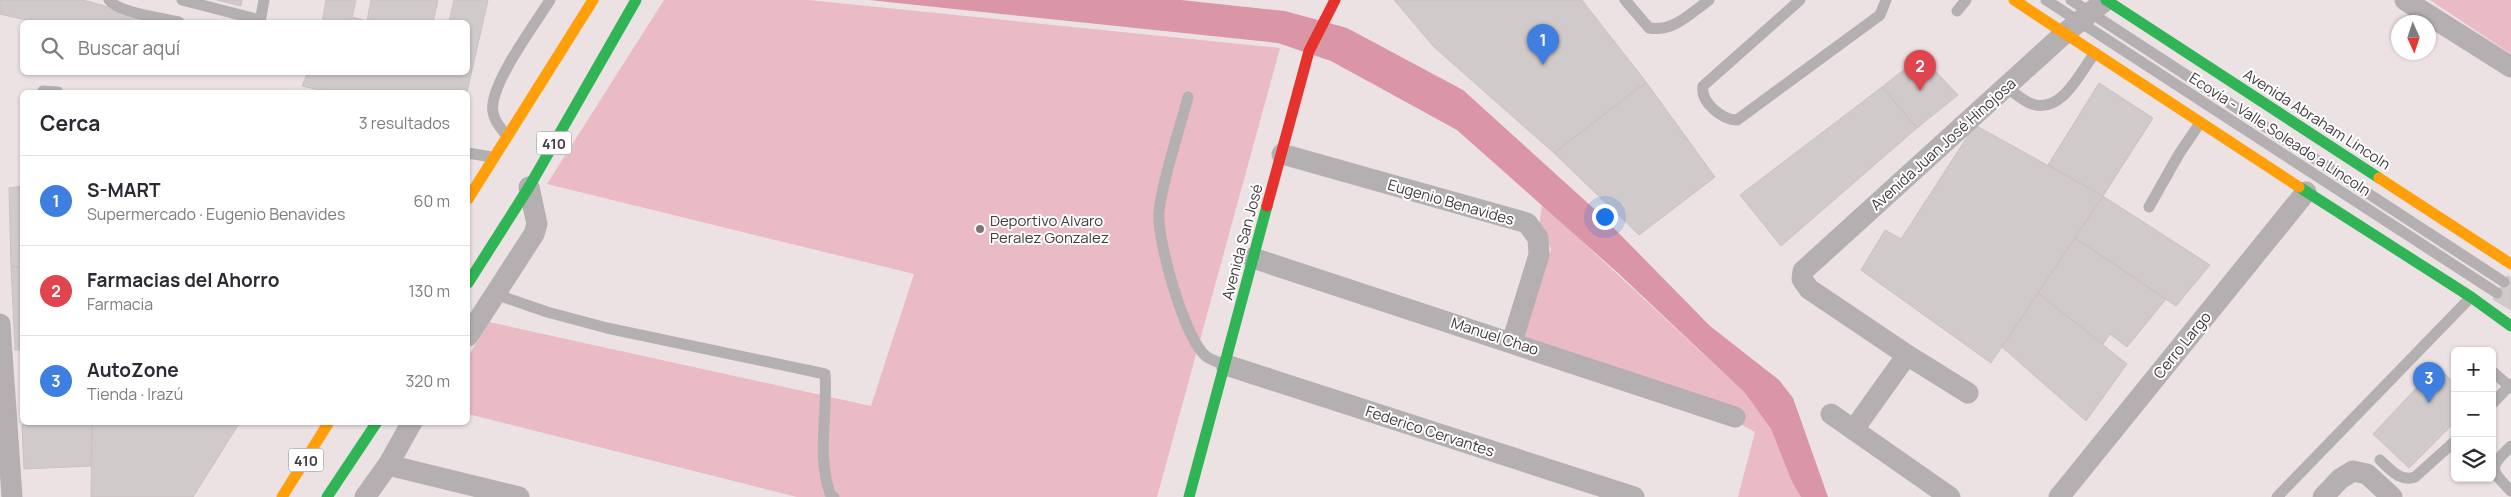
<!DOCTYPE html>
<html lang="es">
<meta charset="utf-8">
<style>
:root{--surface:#fff;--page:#f7f7f7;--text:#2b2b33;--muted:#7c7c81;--line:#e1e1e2;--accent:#7e7577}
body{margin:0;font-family:Manrope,sans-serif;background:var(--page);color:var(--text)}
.controls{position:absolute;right:15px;bottom:15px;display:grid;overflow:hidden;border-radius:8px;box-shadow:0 1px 4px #0004}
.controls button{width:45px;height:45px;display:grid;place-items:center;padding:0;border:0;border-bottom:1px solid var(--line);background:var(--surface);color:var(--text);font:25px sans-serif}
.compass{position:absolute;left:2391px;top:15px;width:45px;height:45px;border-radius:50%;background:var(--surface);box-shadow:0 1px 4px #0004;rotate:177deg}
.you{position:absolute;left:1604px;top:216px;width:18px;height:18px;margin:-12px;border:4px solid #fff;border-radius:50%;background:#1a73e8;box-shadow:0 0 0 8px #1a73e833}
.badge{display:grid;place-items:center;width:32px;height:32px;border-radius:50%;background:var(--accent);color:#fff;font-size:16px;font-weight:700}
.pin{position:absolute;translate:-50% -41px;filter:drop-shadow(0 1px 2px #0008)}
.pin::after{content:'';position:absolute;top:26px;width:18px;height:15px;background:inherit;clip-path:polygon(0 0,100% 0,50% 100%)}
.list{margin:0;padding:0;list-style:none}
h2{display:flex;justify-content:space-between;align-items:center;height:65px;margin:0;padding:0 20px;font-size:21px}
h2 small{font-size:16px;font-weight:400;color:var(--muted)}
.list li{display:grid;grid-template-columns:32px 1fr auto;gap:15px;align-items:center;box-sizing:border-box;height:90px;padding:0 20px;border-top:1px solid var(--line)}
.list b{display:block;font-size:19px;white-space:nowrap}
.list p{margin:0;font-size:16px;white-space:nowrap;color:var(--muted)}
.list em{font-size:16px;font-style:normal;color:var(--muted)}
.icon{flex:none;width:28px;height:28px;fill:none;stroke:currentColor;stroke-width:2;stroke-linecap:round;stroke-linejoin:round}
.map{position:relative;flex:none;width:2511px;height:497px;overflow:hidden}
.search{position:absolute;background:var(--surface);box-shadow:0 1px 4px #0004;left:20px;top:20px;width:450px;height:55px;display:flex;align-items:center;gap:12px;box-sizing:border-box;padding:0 18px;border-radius:8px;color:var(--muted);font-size:19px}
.panel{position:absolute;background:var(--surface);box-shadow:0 1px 4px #0004;left:20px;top:90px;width:450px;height:335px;border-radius:8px}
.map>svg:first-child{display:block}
.green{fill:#eabac5}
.water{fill:#da95a6}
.building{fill:#d1cacb;stroke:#cac1c3}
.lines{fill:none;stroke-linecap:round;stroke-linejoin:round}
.lane{stroke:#b4b0b1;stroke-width:11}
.street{stroke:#b4b0b1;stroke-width:21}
.fast{stroke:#30b455;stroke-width:11}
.slow{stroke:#ff9f0a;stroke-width:11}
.jam{stroke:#e5322d;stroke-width:11}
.poi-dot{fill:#7e7577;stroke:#fff;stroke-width:2}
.labels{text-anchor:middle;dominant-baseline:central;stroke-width:4;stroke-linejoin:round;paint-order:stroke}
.shield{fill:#fff;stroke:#7b7576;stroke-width:1}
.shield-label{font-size:14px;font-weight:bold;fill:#423a3c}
.street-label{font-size:15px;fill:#423a3c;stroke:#fff}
.poi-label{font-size:15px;fill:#423a3c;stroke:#fff;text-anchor:start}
</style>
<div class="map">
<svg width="2511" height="497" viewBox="0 0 2511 497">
<rect width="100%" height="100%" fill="#ece2e4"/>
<path class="green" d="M664,0H808L1280,48L1157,497H797L468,414V357L489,322L871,406L914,274L547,184Z
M2430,0H2511V54Z
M1542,204L1745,393L1771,429L1792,482L1801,497H1738L1755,432L1736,422L1518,338L1551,249L1539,227Z"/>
<path class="water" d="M869,0H1181L1285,11L1347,28L1463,90L1602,216L1710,326L1779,380L1793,398L1828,497H1801L1792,482L1771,429L1745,393L1618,273L1457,130L1331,61L1278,43Z"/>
<path class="building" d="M0,0H83L163,22H35L0,14Z
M217,0H242L241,6Z
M326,0H356L352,17L367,21L371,0H438L433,22H322Z
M454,0H488L467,92H329L302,86L308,72H468V22H449Z
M1394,0H1582L1646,82L1554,153L1434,47Z
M1921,56L1958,95L1917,128L1882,87Z
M1646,82L1715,177L1639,235L1554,153Z
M2099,83L2153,118L2103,196L2048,165Z
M1882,87L1917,128L1781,246L1740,195Z
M1975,125L2103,196L1991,363L1861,270L1885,230L1901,239Z
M22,186V268L11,266L9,188Z
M2103,196L2210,265L2176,306L2075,238Z
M2075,238L2166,299L2127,347L2110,334L2103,344L2038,293Z
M11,266L22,268V350H15Z
M2508,276L2511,278V310L2493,299Z
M2038,293L2127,364L2086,421L2002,347Z
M2437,366L2455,384V422L2409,468L2373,434Z
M240,422L193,497H91L92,422Z
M92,423L91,466L24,469L22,425Z"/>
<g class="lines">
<path class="lane" d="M109,0C119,13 162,18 179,22
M182,0L260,20
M1625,0L1649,28C1673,32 1690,14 1709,0
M1800,0L1703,86C1700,102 1722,120 1737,120L1880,15L1886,0
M2046,0L2497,293
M2071,0L2504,282
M1957,11L1966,0
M260,22L264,0
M2006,87C2014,92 2023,101 2032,104C2062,114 2080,72 2095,53
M43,91L58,92
M1188,97C1179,132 1163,177 1159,211C1156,238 1185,341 1207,357C1211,360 1219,362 1224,365
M506,135C501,128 494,121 493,112C488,86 536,23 550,0
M468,153L492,157
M2149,207L2179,154L2200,123
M495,294L547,312L607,328L825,374C828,415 816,457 831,496L834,497
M2492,371L2511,388
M2492,404L2511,384
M2511,446C2489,467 2489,469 2511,491
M2380,460C2391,470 2400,482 2415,477L2455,441
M2277,497L2471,297"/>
<path class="street" d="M2405,0L2511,67
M1282,154L1527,223L1538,238L1539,255L1512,342
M1253,258L1735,417
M0,324L12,497
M468,336L534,234L537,224L529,187
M1226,365L1634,497
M1968,393L1907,355L1809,289L1802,279L1803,271L2065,33L2106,0
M1831,414L1950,497
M1854,429L1907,355
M388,465L519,497
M365,497L388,465L412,422
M2059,497L2306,192
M2323,497L2340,479L2353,471L2367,474L2392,497"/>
<path class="fast" d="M2106,0L2379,178
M2299,187L2471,297L2511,326
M468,283L529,187L636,0
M327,497L377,422
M1189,497L1267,206"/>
<path class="slow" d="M2014,0L2299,187
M2379,178L2511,264
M468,199L593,0
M282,497L329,422"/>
<path class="jam" d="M1267,206L1309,51L1335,0"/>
</g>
<circle class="poi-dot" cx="980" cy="229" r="5"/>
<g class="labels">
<g class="shield">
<rect x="536.5" y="131.5" width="35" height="23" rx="4"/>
<rect x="288.5" y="448.5" width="35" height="23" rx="4"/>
</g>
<g class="shield-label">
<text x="554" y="143">410</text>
<text x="306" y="460">410</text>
</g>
<g class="street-label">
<text transform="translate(2317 119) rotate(33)">Avenida Abraham Lincoln</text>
<text transform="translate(2280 134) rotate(33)">Ecovía - Valle Soleado a Lincoln</text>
<text transform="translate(1943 144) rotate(-42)">Avenida Juan José Hinojosa</text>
<text transform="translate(1451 202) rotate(16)">Eugenio Benavides</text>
<text transform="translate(1242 242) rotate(-75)">Avenida San José</text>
<text transform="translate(1495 336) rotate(18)">Manuel Chao</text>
<text transform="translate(2182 345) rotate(-51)">Cerro Largo</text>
<text transform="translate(1430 431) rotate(18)">Federico Cervantes</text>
</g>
<g class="poi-label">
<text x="990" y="220">Deportivo Alvaro<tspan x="990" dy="17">Peralez Gonzalez</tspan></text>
</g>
</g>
</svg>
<div class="controls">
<button>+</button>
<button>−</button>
<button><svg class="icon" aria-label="layers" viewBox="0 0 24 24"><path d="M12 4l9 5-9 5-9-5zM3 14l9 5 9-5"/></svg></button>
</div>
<svg class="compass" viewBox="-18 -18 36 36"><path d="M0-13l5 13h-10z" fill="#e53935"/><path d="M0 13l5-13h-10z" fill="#7c7c81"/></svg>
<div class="you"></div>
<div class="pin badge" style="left:1543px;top:65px;background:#3f7fe0">1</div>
<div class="pin badge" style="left:1920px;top:91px;background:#e0444e">2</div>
<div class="pin badge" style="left:2429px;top:403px;background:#3f7fe0">3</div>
<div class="search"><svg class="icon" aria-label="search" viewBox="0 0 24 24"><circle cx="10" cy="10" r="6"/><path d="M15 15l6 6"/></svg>Buscar aquí</div>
<section class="panel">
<h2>Cerca<small>3 resultados</small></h2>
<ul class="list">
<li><span class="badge" style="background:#3f7fe0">1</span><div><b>S-MART</b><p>Supermercado · Eugenio Benavides</p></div><em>60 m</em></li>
<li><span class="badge" style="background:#e0444e">2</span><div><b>Farmacias del Ahorro</b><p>Farmacia</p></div><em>130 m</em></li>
<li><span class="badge" style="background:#3f7fe0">3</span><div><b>AutoZone</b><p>Tienda · Irazú</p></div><em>320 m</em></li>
</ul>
</section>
</div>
